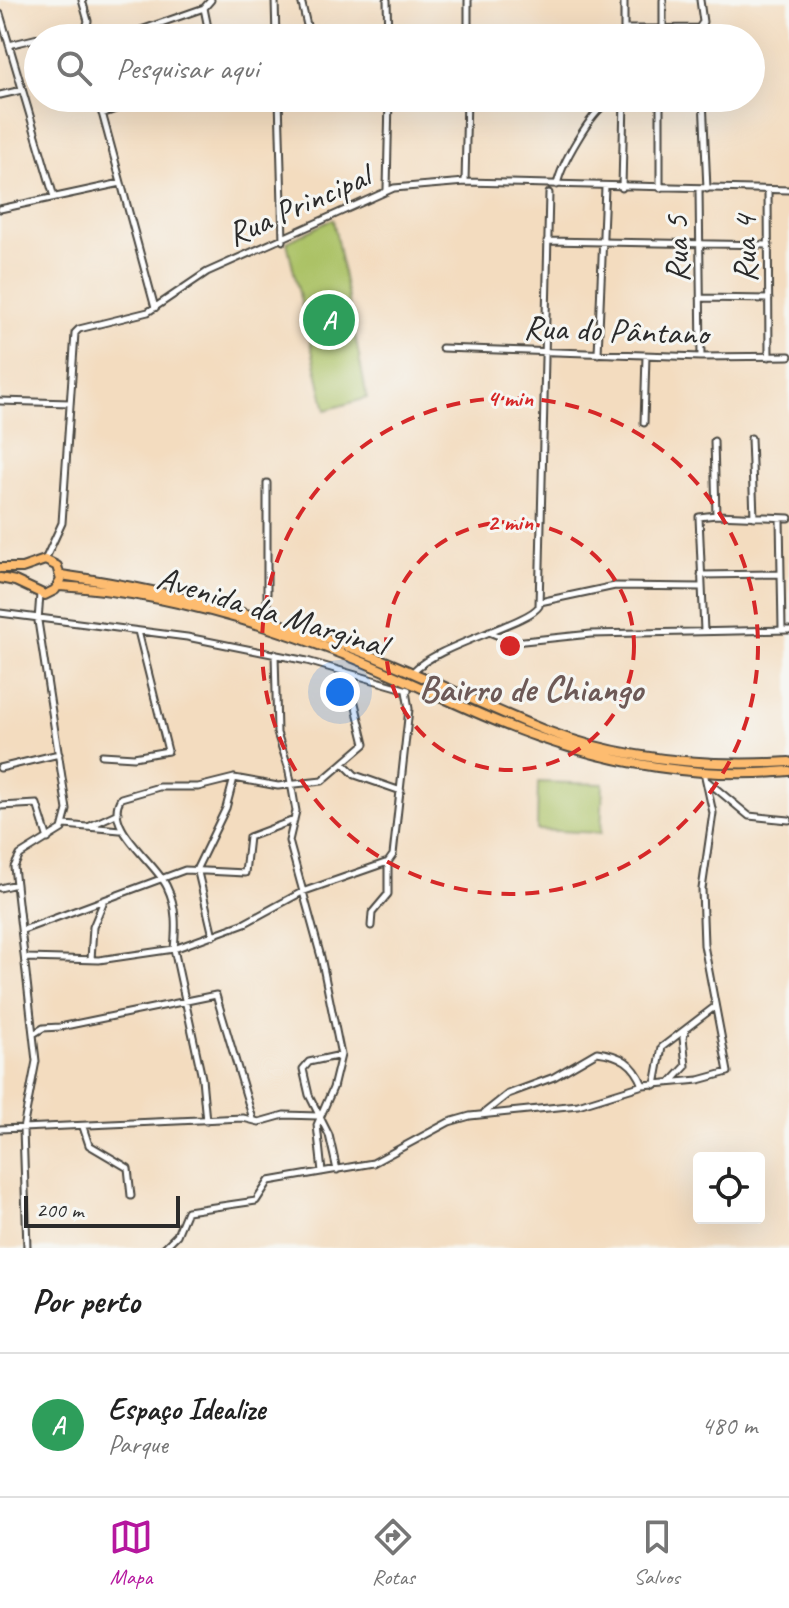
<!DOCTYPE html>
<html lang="pt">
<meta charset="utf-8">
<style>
:root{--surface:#fff;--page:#f2f2f2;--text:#222;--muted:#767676;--line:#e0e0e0;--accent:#b5179e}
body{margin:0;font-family:Caveat,sans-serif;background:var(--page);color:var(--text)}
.controls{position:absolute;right:24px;bottom:24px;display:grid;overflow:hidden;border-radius:8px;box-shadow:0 8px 32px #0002}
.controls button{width:72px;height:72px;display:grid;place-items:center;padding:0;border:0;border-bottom:2px solid var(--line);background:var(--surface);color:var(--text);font:40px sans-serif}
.scale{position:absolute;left:24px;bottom:20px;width:156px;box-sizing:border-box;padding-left:8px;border:4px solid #2b2b2b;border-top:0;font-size:22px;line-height:28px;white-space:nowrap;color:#2b2b2b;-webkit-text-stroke:6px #f6f6f2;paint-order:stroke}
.you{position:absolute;left:340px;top:692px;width:28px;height:28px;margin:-20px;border:6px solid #fff;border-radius:50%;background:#1a73e8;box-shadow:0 0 0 12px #1a73e833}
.badge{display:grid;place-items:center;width:52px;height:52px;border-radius:50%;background:var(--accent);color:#fff;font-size:26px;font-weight:700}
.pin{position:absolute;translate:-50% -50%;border:4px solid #fff;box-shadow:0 2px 8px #0006}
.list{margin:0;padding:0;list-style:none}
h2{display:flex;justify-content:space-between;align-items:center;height:104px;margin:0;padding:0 32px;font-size:34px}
h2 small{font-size:26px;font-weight:400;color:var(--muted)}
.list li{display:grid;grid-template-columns:52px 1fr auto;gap:24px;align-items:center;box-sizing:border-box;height:144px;padding:0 32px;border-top:2px solid var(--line)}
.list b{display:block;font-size:30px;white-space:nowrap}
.list p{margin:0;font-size:26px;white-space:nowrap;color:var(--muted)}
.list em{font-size:26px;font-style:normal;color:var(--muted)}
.icon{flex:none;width:44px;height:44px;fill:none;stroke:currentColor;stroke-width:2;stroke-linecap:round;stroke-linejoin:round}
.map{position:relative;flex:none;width:789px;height:1248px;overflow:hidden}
.search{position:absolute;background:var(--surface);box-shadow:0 8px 32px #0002;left:24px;right:24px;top:24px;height:88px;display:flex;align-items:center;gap:20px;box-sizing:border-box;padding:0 28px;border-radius:44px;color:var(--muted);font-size:30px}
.sheet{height:248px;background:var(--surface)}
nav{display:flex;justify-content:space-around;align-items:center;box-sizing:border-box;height:112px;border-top:2px solid var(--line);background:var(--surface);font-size:22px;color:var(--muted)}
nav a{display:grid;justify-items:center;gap:4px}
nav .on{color:var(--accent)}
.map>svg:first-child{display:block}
.green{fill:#acc266;stroke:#6c7648;stroke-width:2}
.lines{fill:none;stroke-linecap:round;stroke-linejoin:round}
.minor-casing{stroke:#494641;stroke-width:9}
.primary-casing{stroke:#494641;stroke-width:12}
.minor{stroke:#fff;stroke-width:5}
.primary{stroke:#fdbc70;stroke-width:8}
.ring{fill:none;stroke:#d62828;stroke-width:4;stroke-dasharray:14 10}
.labels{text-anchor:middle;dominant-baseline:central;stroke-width:6;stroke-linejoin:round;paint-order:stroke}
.street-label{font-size:34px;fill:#2b2b2b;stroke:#f6f6f2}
.neighbourhood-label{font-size:36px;font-weight:bold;fill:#6d5a57;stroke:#f6f6f2}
.centre{fill:#d62828;stroke:#f6f6f2;stroke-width:4}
.ring-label{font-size:24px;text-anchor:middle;font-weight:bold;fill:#d62828;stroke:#f6f6f2;stroke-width:6;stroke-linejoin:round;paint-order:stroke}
</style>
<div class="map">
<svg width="789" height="1248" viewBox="0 0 789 1248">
<rect width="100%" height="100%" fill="#f6f6f2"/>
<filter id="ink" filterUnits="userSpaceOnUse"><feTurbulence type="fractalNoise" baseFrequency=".0125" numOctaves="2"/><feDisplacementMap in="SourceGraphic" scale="16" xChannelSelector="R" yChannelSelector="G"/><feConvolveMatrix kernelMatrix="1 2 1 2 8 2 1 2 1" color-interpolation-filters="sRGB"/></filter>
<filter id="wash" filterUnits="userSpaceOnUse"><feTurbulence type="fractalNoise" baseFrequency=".006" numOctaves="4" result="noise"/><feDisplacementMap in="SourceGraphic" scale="32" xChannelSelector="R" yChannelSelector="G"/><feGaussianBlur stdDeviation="1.8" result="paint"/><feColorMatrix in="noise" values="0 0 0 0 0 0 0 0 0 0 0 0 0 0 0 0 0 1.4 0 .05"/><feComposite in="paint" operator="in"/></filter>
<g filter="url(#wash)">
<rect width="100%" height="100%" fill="#f3dcbf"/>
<path class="green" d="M333,219L367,398L326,410L287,242Z
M538,782L603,784L601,833L537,830Z"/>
</g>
<g filter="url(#ink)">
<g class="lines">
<defs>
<path id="minor" d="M82,0L88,21L83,38
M275,0L276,38
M301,0L310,38
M387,0L388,38
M204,8L210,38
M0,14L54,197
M624,29L699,28L703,22L700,0
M663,29V0
M468,33L523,34
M40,38L77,30L84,32
M118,38L204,8L211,0
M196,38L209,33
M468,38V0
M624,38V0
M9,45L38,38
M0,95L22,90
M98,98L155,308
M223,98L227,101L262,98
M279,98L283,241
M703,98L707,189
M102,114L145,98
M465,182L467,98
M557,185C561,164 590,114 608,102L624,103
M622,188L624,98
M660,188V98
M387,189L389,98
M699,189L701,357
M768,190L769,357
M0,209L121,183
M547,241L769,245
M700,298L769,299
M442,348L701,357L789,356
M598,354L605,187
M0,401L70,403
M644,423L646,356
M751,438L754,517
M714,441L716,515
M780,518L782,629
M45,560L62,523L75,333L79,329L148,312L207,272L394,188L465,182L789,190
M701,575L781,574
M540,602L615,586L702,587
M0,613L187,637L307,661L408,690
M267,620V483
M704,631L699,517L716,515L789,518
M489,632L514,642L591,634L789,630
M275,654L277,733L288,766L296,811L289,841L321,957L341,1055L333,1088L317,1125L322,1172
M413,672C434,646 530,623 539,606L549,193
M102,755L134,757L168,751L138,631
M343,763L355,775L401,791
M0,768L59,754
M707,781L749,816L789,820
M0,806L37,804L48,839
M65,825L120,830
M88,827L118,813
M0,888L16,884
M371,926L372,913L388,894V863
M23,930L185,870L245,873L249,837L294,820
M213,936L197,868L226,808L234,778
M27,958L99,960L174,949L245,923L302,892L388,862L393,855L409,709L406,691
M91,960L93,927L103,903
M35,1033L43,1028L60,1027L216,995L253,1119
M672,1081L686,1066L683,1038L686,1030
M655,1085L662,1047L713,1008
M484,1113L508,1094L554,1077L597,1052C621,1055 634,1063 643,1085
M206,1121L202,1078L174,949C176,928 177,907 167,887C156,862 102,827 121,798L159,787H198L234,778L278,786L322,781L365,744L353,695L354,676
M83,1127L89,1145L128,1168L131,1196
M0,1129L243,1118L259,1122L284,1115L318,1116
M337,1170L329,1135L309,1095L303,1069L309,1062L341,1055
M27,1248L23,1129L36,1061L14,867L20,855L62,829L67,810L38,621L40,594
M164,1248L177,1235L187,1211L256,1201L269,1181L373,1163L449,1122L470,1116L578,1105L643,1085L699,1080L728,1072L704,945L702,889L713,813L704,772"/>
<path id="primary" d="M0,568H22L45,560L57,566L61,580L55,590L45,595L15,581L0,578
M61,575C159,589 255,613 349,647C415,671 478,704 544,730C622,760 706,767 789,762
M59,586C155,591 258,621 348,656C412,681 473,715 538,737C618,765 704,779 789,771"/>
</defs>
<use href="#minor" class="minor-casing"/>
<use href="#primary" class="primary-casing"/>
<use href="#minor" class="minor"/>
<use href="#primary" class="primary"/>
</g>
</g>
<g class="ring">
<circle cx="510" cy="646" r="124"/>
<circle cx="510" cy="646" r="248"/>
</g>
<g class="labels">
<g class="street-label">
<text transform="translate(298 205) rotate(-24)">Rua Principal</text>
<text transform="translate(676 249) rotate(-90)">Rua 5</text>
<text transform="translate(744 249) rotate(-90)">Rua 4</text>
<text transform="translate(616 330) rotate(2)">Rua do Pântano</text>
<text transform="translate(272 611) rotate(17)">Avenida da Marginal</text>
</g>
<g class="neighbourhood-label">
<text x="531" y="689">Bairro de Chiango</text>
</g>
</g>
<circle cx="510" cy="646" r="12" class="centre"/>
<g class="ring-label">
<text x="510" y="406">4 min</text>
<text x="510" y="530">2 min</text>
</g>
</svg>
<div class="controls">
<button><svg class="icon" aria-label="locate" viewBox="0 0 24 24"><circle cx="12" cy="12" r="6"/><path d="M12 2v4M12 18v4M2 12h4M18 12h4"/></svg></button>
</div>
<div class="scale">200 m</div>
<div class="you"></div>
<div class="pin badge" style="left:329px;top:320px;background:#2e9e5b">A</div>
<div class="search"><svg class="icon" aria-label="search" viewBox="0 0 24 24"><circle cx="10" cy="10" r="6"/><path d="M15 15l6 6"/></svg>Pesquisar aqui</div>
</div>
<section class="sheet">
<h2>Por perto<small></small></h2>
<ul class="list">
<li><span class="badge" style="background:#2e9e5b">A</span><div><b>Espaço Idealize</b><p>Parque</p></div><em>480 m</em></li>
</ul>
</section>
<nav>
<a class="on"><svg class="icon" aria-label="map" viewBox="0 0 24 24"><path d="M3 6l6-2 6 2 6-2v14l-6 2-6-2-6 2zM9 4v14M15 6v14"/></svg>Mapa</a>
<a><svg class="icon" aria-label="directions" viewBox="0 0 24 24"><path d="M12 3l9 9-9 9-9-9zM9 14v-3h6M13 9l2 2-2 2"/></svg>Rotas</a>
<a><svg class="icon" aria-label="saved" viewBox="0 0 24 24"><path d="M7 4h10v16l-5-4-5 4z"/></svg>Salvos</a>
</nav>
